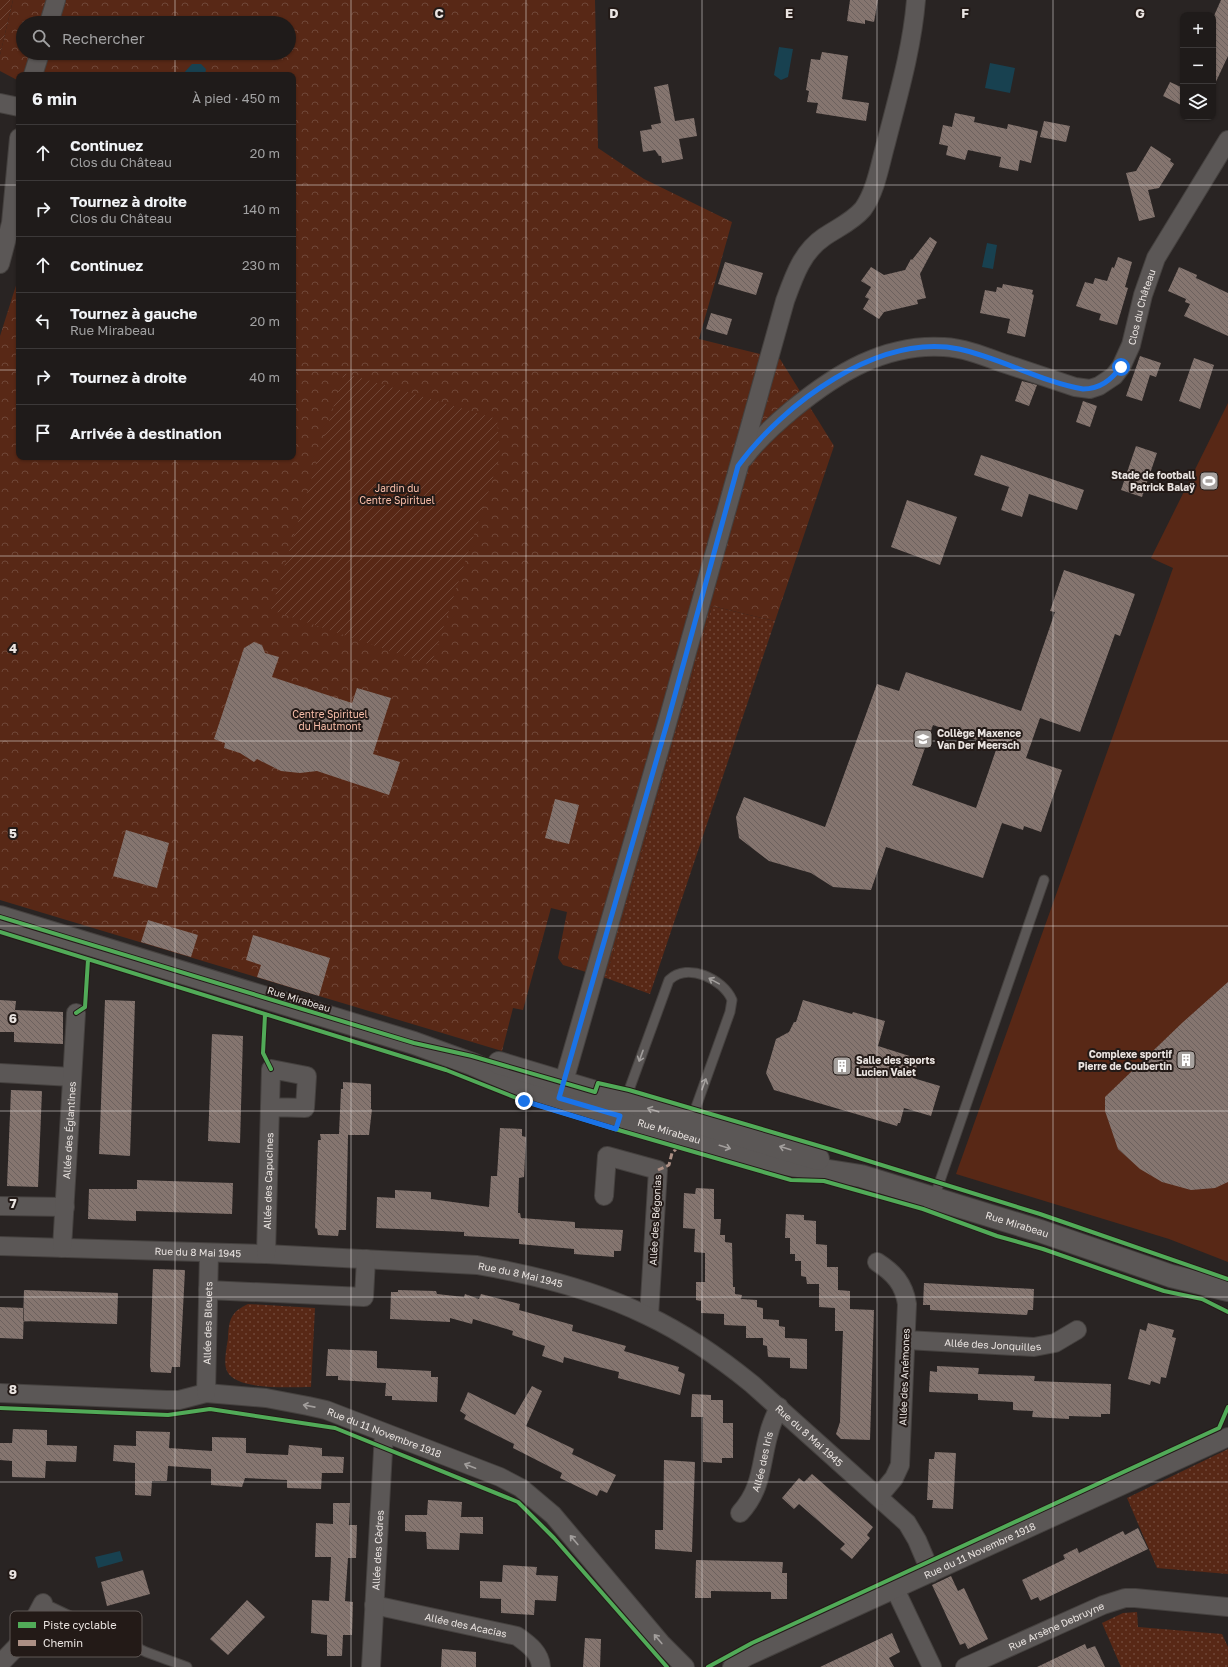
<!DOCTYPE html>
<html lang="fr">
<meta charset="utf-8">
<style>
:root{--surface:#1f1b1a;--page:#272423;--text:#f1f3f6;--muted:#a1a1a2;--line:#3c3939}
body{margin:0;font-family:"Golos Text",sans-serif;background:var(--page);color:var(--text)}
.controls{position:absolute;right:12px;top:12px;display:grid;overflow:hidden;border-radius:8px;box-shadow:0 1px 3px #0004}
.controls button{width:36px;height:36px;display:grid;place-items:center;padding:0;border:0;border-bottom:1px solid var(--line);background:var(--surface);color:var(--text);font:20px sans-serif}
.stop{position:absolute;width:12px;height:12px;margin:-9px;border:3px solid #1a73e8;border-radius:50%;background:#fff}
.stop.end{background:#1a73e8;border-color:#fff;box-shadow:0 1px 4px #0008}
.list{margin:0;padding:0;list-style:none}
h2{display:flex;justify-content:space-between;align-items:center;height:52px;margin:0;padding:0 16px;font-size:17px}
h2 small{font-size:13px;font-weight:400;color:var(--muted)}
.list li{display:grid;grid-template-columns:26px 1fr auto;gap:12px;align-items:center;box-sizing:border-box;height:56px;padding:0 16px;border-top:1px solid var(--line)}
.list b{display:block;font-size:15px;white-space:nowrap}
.list p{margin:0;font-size:13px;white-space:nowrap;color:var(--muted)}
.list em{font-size:13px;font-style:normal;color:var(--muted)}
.icon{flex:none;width:22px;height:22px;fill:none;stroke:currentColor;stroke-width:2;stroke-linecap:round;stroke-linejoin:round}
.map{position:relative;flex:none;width:1228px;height:1667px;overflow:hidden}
.search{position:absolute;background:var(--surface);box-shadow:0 1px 3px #0004;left:16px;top:16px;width:280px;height:44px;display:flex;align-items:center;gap:10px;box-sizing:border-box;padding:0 14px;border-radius:22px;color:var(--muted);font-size:15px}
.panel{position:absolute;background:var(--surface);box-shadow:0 1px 3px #0004;left:16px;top:72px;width:280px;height:388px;border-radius:8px}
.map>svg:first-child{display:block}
.grass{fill:url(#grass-dots)}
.forest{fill:url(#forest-crowns);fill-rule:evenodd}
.garden{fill:url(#garden-furrows)}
.pitch{fill:#582816}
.water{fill:#184150}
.building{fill:url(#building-back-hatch);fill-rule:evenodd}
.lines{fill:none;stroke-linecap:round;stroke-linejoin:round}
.service-casing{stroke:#45413f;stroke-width:11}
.minor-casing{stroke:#45413f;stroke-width:20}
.secondary-casing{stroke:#45413f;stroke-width:24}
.service{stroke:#5b5756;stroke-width:9}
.minor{stroke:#5b5756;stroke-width:18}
.secondary{stroke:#5b5756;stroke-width:22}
.quiet{stroke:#ac8f84;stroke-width:3;stroke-dasharray:6 3;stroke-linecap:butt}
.cycleway-casing{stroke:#231a17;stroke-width:6}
.cycleway{stroke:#51ab58;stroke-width:4}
.oneway{stroke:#a29e9c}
.route{stroke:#1a73e8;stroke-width:5}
.grid{fill:none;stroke:#eae4e1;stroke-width:1;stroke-opacity:0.55}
.labels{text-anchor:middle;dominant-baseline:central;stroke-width:4;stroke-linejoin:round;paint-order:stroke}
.street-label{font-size:10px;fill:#eae4e1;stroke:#231a17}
.poi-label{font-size:10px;font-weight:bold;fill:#eae4e1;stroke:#231a17;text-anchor:end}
.park-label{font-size:10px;fill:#f8bda8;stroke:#231a17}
.key{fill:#231a17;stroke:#5f5754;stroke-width:1}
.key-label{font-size:11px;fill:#eae4e1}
.grid-label{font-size:13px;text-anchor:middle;font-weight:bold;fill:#eae4e1;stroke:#231a17;stroke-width:4;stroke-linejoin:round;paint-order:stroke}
</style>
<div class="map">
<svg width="1228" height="1667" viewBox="0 0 1228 1667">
<defs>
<pattern id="grass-dots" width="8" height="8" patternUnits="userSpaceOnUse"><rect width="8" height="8" fill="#582816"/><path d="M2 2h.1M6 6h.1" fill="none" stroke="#704738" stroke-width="1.8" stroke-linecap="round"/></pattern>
<pattern id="forest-crowns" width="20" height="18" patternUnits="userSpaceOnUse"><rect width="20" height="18" fill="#582816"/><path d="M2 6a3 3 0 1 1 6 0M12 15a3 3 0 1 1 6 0" fill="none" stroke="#704738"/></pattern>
<pattern id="garden-furrows" width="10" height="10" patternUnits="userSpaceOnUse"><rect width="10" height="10" fill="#582816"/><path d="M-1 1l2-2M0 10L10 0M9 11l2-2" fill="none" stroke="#704738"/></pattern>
<pattern id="building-back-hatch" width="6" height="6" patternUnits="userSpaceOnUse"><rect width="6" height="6" fill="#85756f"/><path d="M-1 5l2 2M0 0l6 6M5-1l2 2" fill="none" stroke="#6c615e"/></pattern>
</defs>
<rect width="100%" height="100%" fill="#292423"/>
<path class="grass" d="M712,606L775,621L650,994L606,978Z
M248,1304L315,1308L311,1387C291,1387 236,1391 227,1371C223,1363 227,1347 228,1338C229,1319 231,1312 248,1304Z
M1228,1449V1574L1157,1568L1127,1498Z
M1137,1612L1138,1627L1222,1634L1228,1647V1667H1121L1102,1623L1123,1613Z"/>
<path class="forest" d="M13,0H595L598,148L644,179L732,222L699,339L780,359L834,446L775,621L712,606L606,978L563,965L558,958L567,912L551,908L523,1010L513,1008L502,1051L0,900V336L19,276V457H293V75H19V81L0,71V55ZM23,23H289V53H23Z"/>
<path class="garden" d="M0,0H13L0,55Z
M344,373L497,419L500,456L431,665L271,610Z"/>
<path class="pitch" d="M1228,403V1262L1169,1239L956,1174L1173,568L1151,558Z"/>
<path class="water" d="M779,47L793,49L788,77L781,80L774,75Z
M990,63L1015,68L1010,93L985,88Z
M192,64H201L206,69L205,75H182Z
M987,243L997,245L993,269L982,267Z
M120,1551L123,1561L98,1568L95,1557Z"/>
<path class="building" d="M850,0H878L874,22L865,20V24L847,21Z
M1221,0H1228V56L1213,88V18Z
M822,52L848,56L842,99L869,103L866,121L816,113L818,103L807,102L809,91L806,90L811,59L820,60Z
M1170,82L1183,88V106L1163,96Z
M668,84L675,121L694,118L697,136L679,139L683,159L662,163L661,156H659L655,150L643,152L640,131L652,129L651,125L661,123L654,87Z
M955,113L975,117L974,122L1007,129L1008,124L1038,131L1031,163L1020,160L1018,171L999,167L1001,157L968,150L965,160L946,155L948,146L939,144L943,125L952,127Z
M1044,121L1070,126L1066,142L1040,137Z
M1151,146L1171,159L1170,161L1174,164L1159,188L1148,190L1155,217L1139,221L1126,173L1136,171Z
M930,237L937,242L920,274L926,298L917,300L918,304L884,312L879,319L863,309L869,299L865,297L871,287L861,281L871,267L884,275L905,270L911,259L912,260Z
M1118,257L1132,262L1125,287L1128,288L1117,325L1099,320L1101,314L1076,306L1085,282L1093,284L1095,278L1107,281L1112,267L1114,268Z
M725,262L763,273L756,295L718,284Z
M1179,267L1197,275L1196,278L1228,293V336L1184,316L1190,304L1185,302L1186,299L1168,291Z
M1003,284L1033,290L1032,294L1034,295L1025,337L1007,333L1010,319L980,313L985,290L996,292L997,287L1002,288Z
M711,313L732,319L727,335L706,329Z
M1140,356L1161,363L1156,377L1150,375L1142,401L1126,396Z
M1194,358L1214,365L1200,409L1179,401Z
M1022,381L1037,385L1029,406L1015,401Z
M1083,401L1097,406L1090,427L1076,422Z
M1136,446L1157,453L1142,497L1121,490Z
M981,455L1084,490L1077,510L1029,494L1022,517L1001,510L1009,487L974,475Z
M907,500L957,517L940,565L891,547Z
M1064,570L1135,594L1120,636L1115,634L1080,732L1040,718L1026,758L1062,770L1041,832L1024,826L1023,830L1002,823L983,878L886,847L871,890L833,887L811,873L769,861L739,838L736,817L744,797L825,827L877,684L899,691L906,672L1021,711L1055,612L1050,611ZM933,725L997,747L976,808L912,785Z
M254,642L262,645L265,653L279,657L272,677L352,703L357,688L391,698L373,754L400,762L389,795L317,771L300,773L281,771L257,759L254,762L240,753L224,748L225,743L214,739L244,648Z
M555,799L579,805L569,844L545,838Z
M126,830L169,843L157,888L113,876Z
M148,920L198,935L191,957L141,942Z
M253,935L330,958L319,996L257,977L261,965L246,960Z
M1228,982V1182L1215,1188L1191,1190L1162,1182L1140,1169L1118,1149L1105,1111V1097L1182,1023Z
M0,1000L16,1001L15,1010L63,1012V1044L14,1042V1032H0Z
M105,1000L135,1001L130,1156L99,1154Z
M803,1000L852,1014L853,1012L885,1021L878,1046L919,1059L913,1078L940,1086L931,1116L904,1108L900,1123H898L897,1126L774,1090L766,1073L776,1039L789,1032L794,1022H796Z
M212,1034L243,1036L240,1143L208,1141Z
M343,1082L371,1084V1109H372L369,1135H348L346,1230H339L338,1236L318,1235L317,1229L315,1228L318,1140H321L320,1134H342H339L341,1089H343Z
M11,1090L42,1091L38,1187L7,1186Z
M500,1128L522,1129V1136L526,1137L524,1177L519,1178L518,1213H520L521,1218L575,1222V1228L623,1230L621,1251H614V1257L574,1254V1249L519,1244V1239L464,1236V1232L376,1228L377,1197L395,1198V1190L431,1192V1199L489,1207L491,1176H497Z
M137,1180L233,1183L232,1214L136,1211V1221L88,1219L89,1189H137Z
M696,1188L714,1189V1219H721L720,1235H725V1242L732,1243L733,1287H735V1294L742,1295L741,1299L757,1300V1307L763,1308V1319L779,1320V1326L785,1327V1338L807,1339V1369L790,1368V1358L768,1357L767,1346L763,1345V1338H746V1326L724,1325V1314L701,1313V1301L696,1300V1282H705V1253L694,1252L695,1229L683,1228L684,1193L695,1194Z
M786,1214L804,1215V1220L816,1221V1244L827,1245V1267H838V1290L850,1291V1309L874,1310L870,1440L841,1439L836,1434L840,1422L843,1331H835V1308L819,1307V1284H807L806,1277L801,1276V1261H795V1254H790V1238H785Z
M153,1269L185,1270L180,1367H172L171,1373L151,1372L150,1366Z
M924,1283L1034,1289L1033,1310H1028L1027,1315L930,1310V1305H923Z
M24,1290L118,1293L117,1324L23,1321Z
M398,1290L436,1291L437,1294L464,1297L465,1294L479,1299L481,1294L520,1304L519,1310L573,1325L572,1331L626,1346L624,1351L679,1367L678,1371L685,1374L680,1395L618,1378L619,1372L599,1367L564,1357L563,1363L542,1356L545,1346L512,1335L513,1331L473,1319L472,1324L450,1318V1322L390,1319L391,1292H398Z
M0,1307L24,1308L23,1339L0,1338Z
M1148,1323L1174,1330L1172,1337L1176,1338L1166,1378L1161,1377L1160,1384L1151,1381L1150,1385L1128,1379L1140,1329L1146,1331Z
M328,1349L377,1351V1368L431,1371V1377H438L437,1402L392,1400V1396H385L386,1383L338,1380V1376H326Z
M937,1366L979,1368L978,1374L1035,1376L1034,1381L1111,1384L1110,1414H1101V1417L1069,1416V1419L1032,1417L1033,1411L1013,1410V1402L978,1400V1394L929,1392L930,1371L937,1372Z
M532,1386L542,1391L526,1426L574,1449L572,1454L616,1475L607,1493L600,1490L597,1496L560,1478L562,1473L513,1448L514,1444L464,1419L466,1415L460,1411L468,1392L515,1415Z
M692,1394L711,1395V1400H723V1423H733V1458H722V1463L703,1462V1417H691Z
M13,1429L47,1430V1445L77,1446L76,1462L46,1461L45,1478L12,1477V1461L0,1460V1443H12Z
M136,1431L170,1432L169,1448L212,1451V1437L246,1438V1453L288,1455L289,1445L322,1448V1456L344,1457L343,1473H322L321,1489L287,1488V1480L245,1478L242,1487L211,1485V1469L168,1466L167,1481H152L151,1496L135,1495V1463L113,1461L114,1445L136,1446Z
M935,1452L956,1453L953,1509L932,1508L933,1500H927L929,1459H934Z
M664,1460L695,1462L692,1552L655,1549V1530H663Z
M812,1474L873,1527L867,1535L870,1538L852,1559L840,1549L845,1544L799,1504L794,1509L782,1498L799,1478L804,1482Z
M428,1500L462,1502L461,1517H483V1534L460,1533L459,1550L427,1549L426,1532L405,1531V1515H427Z
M333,1503H350L349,1525H357L356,1558H348L345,1601L353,1602L352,1635H343L342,1656H327V1635L311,1633L312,1600L329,1601L331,1557H315L316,1523L333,1524Z
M1138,1528L1148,1549L1040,1601L1038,1597L1031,1600L1022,1580L1065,1559L1063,1555L1077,1548L1079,1553L1123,1531L1125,1535Z
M696,1560L783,1562L782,1573H787V1599H771V1592L711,1591V1598H695Z
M503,1565L537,1567L536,1575L558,1576L556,1601L535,1600L534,1615L501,1613V1599L480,1598V1581L502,1582Z
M143,1570L150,1594L107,1606L101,1582Z
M951,1576L958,1591L964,1588L988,1639L968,1649L965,1643L960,1645L932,1585Z
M247,1600L265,1617L228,1655L210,1639Z
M892,1633L900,1652L889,1658L894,1667H820Z
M585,1638L601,1639L600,1667H583Z
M1085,1644L1087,1649L1095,1646L1105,1667H1037Z
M442,1649L476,1652V1667H441Z"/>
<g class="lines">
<defs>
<path id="service" d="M625,1101L669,980C688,962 723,979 732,1000L730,1012L691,1121
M934,1198L1044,880
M43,1603L146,1652L187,1667"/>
<g id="minor">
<path d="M49,23L56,0"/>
<path d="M33,75L40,53"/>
<path d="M0,103L19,107"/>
<path d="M0,264L11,223L19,138"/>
<path id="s1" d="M743,459C757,440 775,424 793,409C836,374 885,343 944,347C964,348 984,356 1003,363C1027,371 1051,379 1075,387L1090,389L1099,386L1114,376L1121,367L1131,345L1143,295L1156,258L1228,140"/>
<path d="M0,1073L72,1077"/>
<path d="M560,1095L668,720L785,301C794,276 802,252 824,237C837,228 852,222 863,209C876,191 880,164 886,143C898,96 912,49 916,0"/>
<path d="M604,1196L607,1156L658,1170L649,1316"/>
<path d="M0,1206L65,1207"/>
<path id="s2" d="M0,1246L266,1254L477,1265C535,1275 595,1290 648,1316C686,1334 720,1358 752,1384L907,1523L917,1540L931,1573"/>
<path id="s3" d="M62,1248L76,1013"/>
<path id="s4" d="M266,1254L271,1069L307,1076L305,1108L270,1107"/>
<path d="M877,1262C894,1273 904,1284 907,1304L900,1465L894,1478L879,1496"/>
<path d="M208,1290L364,1297L366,1259"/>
<path id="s5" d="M906,1340L1034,1347L1055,1343L1077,1330"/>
<path id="s6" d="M0,1393L167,1400H179L206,1393L266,1398L308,1406L326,1410L500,1477L521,1488L553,1515L661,1643L685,1667"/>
<path id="s7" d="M206,1393L209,1253"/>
<path id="s8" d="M740,1513C763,1488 760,1464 769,1433C771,1424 775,1416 779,1407"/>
<path d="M895,1589L932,1667"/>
<path id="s9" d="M374,1605L517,1636C528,1644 540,1652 541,1667"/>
<path d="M0,1664L24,1639L43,1603"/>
<path id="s10" d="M371,1667L384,1433"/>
<path id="s11" d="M732,1667L746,1657L1228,1437"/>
<path id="s12" d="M965,1667L1103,1605L1125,1598H1135L1228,1607"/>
</g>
<g id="secondary">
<path id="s13" d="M0,917L414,1043L472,1064L534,1091L778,1163L861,1176L1040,1231L1171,1276L1228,1290"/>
<path d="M499,1063L818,1159"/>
</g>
</defs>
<use href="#service" class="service-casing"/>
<use href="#minor" class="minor-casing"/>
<use href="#secondary" class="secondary-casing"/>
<use href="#service" class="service"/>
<use href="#minor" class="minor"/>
<use href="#secondary" class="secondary"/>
<path class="quiet" d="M658,1170L669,1165L672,1153L678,1147"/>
<defs>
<path id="cycleway" d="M0,917L414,1043L472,1056L595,1092L598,1083L629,1090L833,1150L1040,1214L1228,1279
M0,932L446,1070L524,1101L615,1129L791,1180L824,1181L923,1209L997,1236L1043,1249L1164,1291L1202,1299L1228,1312
M76,1013L85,1007L88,960
M265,1015L263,1053L271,1069
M0,1408L168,1415L210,1409L335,1428L518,1502L554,1538L667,1667
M708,1667L752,1643L1219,1428L1228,1407"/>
</defs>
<use href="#cycleway" class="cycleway-casing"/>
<use href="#cycleway" class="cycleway"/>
</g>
<defs><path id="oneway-shaft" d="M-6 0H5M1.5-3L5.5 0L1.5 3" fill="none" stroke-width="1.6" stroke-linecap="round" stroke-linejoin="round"/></defs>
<g class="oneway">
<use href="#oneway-shaft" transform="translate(714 981) rotate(-151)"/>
<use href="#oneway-shaft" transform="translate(641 1056) rotate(110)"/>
<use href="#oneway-shaft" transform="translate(704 1084) rotate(-70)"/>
<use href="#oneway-shaft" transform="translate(653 1110) rotate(-162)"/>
<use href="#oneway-shaft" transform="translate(725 1147) rotate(17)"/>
<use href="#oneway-shaft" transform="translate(785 1148) rotate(-163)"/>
<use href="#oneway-shaft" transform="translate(309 1406) rotate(-169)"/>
<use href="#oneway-shaft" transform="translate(470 1466) rotate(-159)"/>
<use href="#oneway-shaft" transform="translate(574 1540) rotate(-130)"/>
<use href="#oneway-shaft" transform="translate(658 1639) rotate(-130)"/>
</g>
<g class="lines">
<path class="route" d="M524,1101L616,1129L620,1116L559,1098L668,720L738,466C783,404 878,333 959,349C1001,358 1041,382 1083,389C1100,389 1111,380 1121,367"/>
</g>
<path class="grid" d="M175,0V23M351,0V1667M526,0V1667M702,0V1667M877,0V1667M1053,0V1667M175,53V75M0,185H19M293,185H1228M0,370H19M293,370H1228M175,457V1667M0,556H1228M0,741H1228M0,926H1228M0,1111H1228M0,1297H1228M0,1482H1228"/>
<defs>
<symbol id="stadium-square" viewBox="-11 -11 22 22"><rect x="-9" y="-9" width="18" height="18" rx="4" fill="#a6a19e" stroke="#231a17"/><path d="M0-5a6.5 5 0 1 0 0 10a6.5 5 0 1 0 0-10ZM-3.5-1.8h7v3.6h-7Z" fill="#fff"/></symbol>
<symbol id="school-square" viewBox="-11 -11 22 22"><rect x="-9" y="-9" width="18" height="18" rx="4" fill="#a6a19e" stroke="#231a17"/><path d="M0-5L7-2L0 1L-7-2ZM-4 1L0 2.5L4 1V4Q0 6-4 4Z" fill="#fff"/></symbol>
<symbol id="building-square" viewBox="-11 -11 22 22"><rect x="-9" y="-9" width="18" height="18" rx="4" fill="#a6a19e" stroke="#231a17"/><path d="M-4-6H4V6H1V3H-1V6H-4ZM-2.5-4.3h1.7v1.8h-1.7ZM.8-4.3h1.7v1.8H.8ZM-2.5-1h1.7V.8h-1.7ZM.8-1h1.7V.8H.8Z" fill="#fff"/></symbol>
</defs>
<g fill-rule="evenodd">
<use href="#stadium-square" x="1198" y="470" width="22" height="22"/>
<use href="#school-square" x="912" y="728" width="22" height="22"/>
<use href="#building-square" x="1175" y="1049" width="22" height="22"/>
<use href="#building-square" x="831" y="1055" width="22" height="22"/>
</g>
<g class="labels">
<g class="street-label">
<text stroke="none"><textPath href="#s1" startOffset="493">Clos du Château</textPath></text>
<text transform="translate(299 999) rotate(17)">Rue Mirabeau</text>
<text stroke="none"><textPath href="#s3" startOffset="118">Allée des Églantines</textPath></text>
<text stroke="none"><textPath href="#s13" startOffset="703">Rue Mirabeau</textPath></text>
<text stroke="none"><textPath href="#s4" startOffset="73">Allée des Capucines</textPath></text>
<text transform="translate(655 1220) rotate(-87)">Allée des Bégonias</text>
<text stroke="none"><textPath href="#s13" startOffset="1064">Rue Mirabeau</textPath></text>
<text stroke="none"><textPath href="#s2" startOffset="198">Rue du 8 Mai 1945</textPath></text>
<text stroke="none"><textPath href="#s2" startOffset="522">Rue du 8 Mai 1945</textPath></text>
<text stroke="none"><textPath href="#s7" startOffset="70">Allée des Bleuets</textPath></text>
<text stroke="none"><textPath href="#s5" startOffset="87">Allée des Jonquilles</textPath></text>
<text transform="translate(904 1377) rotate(-88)">Allée des Anémones</text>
<text stroke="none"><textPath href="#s6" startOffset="391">Rue du 11 Novembre 1918</textPath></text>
<text stroke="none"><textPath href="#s2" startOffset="858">Rue du 8 Mai 1945</textPath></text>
<text stroke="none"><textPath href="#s8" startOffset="57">Allée des Iris</textPath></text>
<text stroke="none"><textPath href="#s10" startOffset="117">Allée des Cèdres</textPath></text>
<text stroke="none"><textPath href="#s11" startOffset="274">Rue du 11 Novembre 1918</textPath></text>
<text stroke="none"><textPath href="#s9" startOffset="94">Allée des Acacias</textPath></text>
<text stroke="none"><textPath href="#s12" startOffset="100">Rue Arsène Debruyne</textPath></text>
</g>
<g class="poi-label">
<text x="1195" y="475">Stade de football<tspan x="1195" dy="12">Patrick Balaÿ</tspan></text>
<text x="937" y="733" text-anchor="start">Collège Maxence<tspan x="937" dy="12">Van Der Meersch</tspan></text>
<text x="1172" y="1054">Complexe sportif<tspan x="1172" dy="12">Pierre de Coubertin</tspan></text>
<text x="856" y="1060" text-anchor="start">Salle des sports<tspan x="856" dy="12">Lucien Valet</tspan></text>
</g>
<g class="park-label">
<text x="397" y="488">Jardin du<tspan x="397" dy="12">Centre Spirituel</tspan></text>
<text x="330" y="714">Centre Spirituel<tspan x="330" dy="12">du Hautmont</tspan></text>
</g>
</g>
<rect x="10" y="1611" width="132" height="46" rx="6" class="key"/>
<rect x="18" y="1622" width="18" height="6" fill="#51ab58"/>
<rect x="18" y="1640" width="18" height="6" fill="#ac8f84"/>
<g class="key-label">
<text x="43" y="1629">Piste cyclable</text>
<text x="43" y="1647">Chemin</text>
</g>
<g class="grid-label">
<text x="439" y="18">C</text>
<text x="614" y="18">D</text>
<text x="789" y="18">E</text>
<text x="965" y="18">F</text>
<text x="1140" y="18">G</text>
<text x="13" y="653">4</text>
<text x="13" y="838">5</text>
<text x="13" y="1023">6</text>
<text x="13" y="1208">7</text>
<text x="13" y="1394">8</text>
<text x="13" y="1579">9</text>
</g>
</svg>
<div class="controls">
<button>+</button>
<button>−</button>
<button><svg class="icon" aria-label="layers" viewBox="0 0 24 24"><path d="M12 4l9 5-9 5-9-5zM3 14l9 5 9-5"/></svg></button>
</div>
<div class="stop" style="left:1121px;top:367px"></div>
<div class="stop end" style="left:524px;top:1101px"></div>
<div class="search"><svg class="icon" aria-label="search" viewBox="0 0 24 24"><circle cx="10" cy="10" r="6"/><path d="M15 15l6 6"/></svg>Rechercher</div>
<section class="panel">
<h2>6 min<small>À pied · 450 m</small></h2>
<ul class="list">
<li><svg class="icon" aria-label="ahead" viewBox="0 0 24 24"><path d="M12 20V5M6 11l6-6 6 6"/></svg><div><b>Continuez</b><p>Clos du Château</p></div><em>20 m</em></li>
<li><svg class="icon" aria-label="right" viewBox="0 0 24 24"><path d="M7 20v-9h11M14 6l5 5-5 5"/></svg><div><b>Tournez à droite</b><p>Clos du Château</p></div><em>140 m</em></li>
<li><svg class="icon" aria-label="ahead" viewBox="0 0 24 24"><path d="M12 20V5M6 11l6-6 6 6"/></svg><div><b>Continuez</b></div><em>230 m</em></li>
<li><svg class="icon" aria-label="left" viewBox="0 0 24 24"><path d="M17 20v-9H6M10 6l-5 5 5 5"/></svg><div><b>Tournez à gauche</b><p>Rue Mirabeau</p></div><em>20 m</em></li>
<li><svg class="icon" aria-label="right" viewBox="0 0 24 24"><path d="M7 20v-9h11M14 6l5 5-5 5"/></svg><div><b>Tournez à droite</b></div><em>40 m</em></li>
<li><svg class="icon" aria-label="arrive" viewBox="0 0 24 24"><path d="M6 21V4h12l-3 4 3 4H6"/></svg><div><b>Arrivée à destination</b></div></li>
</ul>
</section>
</div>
